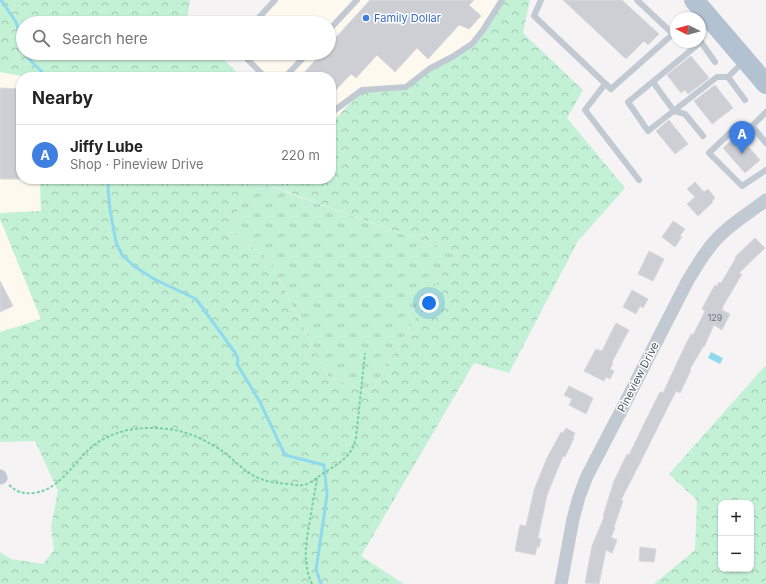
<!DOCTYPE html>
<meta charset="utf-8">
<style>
:root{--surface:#fff;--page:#f2f2f2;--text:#222;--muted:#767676;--line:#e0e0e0;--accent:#1a73e8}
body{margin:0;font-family:Inter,sans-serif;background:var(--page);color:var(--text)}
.controls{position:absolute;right:12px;bottom:12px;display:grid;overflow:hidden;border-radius:8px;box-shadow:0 1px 3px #0004}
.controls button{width:36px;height:36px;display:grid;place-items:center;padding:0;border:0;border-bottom:1px solid var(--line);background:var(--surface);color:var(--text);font:20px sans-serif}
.compass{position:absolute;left:670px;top:12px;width:36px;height:36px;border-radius:50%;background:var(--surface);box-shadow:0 1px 3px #0004;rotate:276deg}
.you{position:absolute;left:429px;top:303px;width:14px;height:14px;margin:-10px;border:3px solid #fff;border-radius:50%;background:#1a73e8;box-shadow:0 0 0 6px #1a73e833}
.badge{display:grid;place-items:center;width:26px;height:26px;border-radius:50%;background:var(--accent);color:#fff;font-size:13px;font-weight:700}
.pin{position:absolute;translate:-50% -33px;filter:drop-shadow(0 1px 2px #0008)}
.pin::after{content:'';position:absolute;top:21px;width:14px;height:12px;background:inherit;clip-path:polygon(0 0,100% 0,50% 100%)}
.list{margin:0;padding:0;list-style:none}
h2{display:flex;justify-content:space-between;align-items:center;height:52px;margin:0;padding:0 16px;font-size:17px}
h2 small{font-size:13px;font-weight:400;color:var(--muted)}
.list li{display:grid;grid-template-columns:26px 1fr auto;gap:12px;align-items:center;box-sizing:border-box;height:60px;padding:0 16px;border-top:1px solid var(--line)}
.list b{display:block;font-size:15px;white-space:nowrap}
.list p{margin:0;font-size:13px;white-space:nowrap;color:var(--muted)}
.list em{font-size:13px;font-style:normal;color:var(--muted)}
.icon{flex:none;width:22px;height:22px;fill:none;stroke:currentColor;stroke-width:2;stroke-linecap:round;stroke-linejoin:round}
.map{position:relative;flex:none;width:766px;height:584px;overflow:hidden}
.search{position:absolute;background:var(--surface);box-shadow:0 1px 3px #0004;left:16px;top:16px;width:320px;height:44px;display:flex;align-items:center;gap:10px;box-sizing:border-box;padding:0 14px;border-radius:22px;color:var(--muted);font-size:15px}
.panel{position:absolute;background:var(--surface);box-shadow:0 1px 3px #0004;left:16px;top:72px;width:320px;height:112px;border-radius:16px}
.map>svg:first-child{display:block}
.commercial{fill:#fdf9ef}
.grass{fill:url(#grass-tufts)}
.forest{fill:url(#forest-crowns);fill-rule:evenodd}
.water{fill:#90daee}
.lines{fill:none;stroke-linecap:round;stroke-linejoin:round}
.stream{stroke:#90daee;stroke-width:3}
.building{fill:#cdcfd5;stroke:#d7d9de}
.path{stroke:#7ad0a6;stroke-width:2;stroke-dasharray:3 2;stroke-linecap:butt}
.service{stroke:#c1cad2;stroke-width:6}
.minor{stroke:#c1cad2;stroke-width:13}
.primary{stroke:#b3c2d1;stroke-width:20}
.shop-dot{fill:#3f7fe0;stroke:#fff;stroke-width:1.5}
.labels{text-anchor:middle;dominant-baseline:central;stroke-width:3;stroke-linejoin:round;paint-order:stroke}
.number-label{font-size:9px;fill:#6b747e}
.shop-label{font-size:11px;fill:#366cbe;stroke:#fff;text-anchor:start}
.street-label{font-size:11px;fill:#4a5661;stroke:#fff}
</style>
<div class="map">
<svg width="766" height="584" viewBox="0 0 766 584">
<defs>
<pattern id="grass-tufts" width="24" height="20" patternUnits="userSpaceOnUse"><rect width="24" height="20" fill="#c3f1d5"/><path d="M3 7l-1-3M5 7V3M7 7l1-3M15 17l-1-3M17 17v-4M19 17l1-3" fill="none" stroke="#a0c6b0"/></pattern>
<pattern id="forest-crowns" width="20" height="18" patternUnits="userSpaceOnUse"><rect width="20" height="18" fill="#c3f1d5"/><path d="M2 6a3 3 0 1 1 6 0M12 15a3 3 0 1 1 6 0" fill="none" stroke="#a0c6b0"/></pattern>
</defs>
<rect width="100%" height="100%" fill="#f5f3f3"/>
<path class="commercial" d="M275,0H502L472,44L406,87L334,121L331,124V77H258L236,53H329V23H254Z
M0,72L26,77H21V179H40L41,211L0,213Z
M0,219L41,320L0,332Z"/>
<path class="grass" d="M250,179L455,253L370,393L328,376L269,259L230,231Z"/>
<path class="forest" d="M0,0H190L187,21L189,23H23V53H218L241,77H26L0,72Z
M502,0H530L523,33L583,90L567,118L625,188L578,241L509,373L474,363L361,556L404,584H0V552L11,559L43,564L54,550L51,527L58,491L35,441L0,442V332L41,319L0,219V213L41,211L40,179H250L230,231L269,259L328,376L370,393L455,253L252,179H331V124L362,90L406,87L472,44Z
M766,365V584H654L695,550L697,500L669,474ZM721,503H751V569H721Z"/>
<path class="water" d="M711,352L723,358L720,364L708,358Z"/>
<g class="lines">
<path class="stream" d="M1,0L16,22L23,45
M27,53L30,60L47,77
M109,179L108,189L110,210L116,242L122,255L134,266L154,279L196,299L236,354L238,360L237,364L260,402L285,455L324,465L327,495L316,570L321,584"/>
</g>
<path class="building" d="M370,0H474L469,5L481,16L469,29L459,25L428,59L417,48L395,72L377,55L356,78L351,74L331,95V77H300L322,53H329V45Z
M563,0H622L659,34L648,45L644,41L626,59Z
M691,56L709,78L688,94L685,90L681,93L667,75Z
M715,85L733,108L712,124L694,101Z
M0,88L21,89V179H0Z
M669,120L688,144L675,154L656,131Z
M738,135L760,160L745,173L723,148Z
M695,182L704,192L708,189L715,198L712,201L713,202L698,216L687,204L695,197L687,189Z
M673,221L685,229L680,236L682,237L675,247L662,237Z
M755,238L765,248L739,273L742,274L722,308L723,309L722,310L730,314L722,330L714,325L704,347H703L690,369L691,370L680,393L676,391L644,455L621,500L623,501L614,527L615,528L611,537L617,540L612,553L606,550L599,584L585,583L592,546L604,517L603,516L614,481L627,454L629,455L647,418L660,392L663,393L682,352L691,334L693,335L705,311L702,309L706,301L715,285L717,286L719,282L721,283L736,258L735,257Z
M649,251L664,259L653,281L638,274Z
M0,281L13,306L0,312Z
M632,290L648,299L643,308L640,306L636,314L623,307Z
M616,323L629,330L612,362L613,363L610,369L614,371L610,379L606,377L604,381L584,371L596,349L602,351Z
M569,386L593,398L586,414L569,405L572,399L564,395Z
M566,428L575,433L573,437L574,438L565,457L563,456L547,495L538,538L541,539L539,547H537L535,555L515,551L520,525L526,526L534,490L547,458L561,432L563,433Z
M640,547L656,549L654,562L639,561Z"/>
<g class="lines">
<path class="path" d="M9,485C17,492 22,494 34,493C63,489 75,458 97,443C118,429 142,426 167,429C188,431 208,441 225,453C235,461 244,471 256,477C267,482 277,483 289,484C295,485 301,486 307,484C314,481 320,475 327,471C342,461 351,457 356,438L365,353
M312,584C302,562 306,543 310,520C312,506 315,492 317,477"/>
<path class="service" d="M541,0L534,16L611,89L673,34
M637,0L673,34L676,32
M254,23L275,0
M329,30L357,0
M241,53L265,77
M715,62L701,42L628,102L648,131L717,77H728L743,62
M285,77L308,53
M728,77L745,100
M653,82L674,111L685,114L703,136
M605,84L585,110L639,180
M766,112L752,126L736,127L709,153L742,186L766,170
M331,113L362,90L406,87L429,69L452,57L472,44L483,30L502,0
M752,126L766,143"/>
<path class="minor" d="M0,476L1,478
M561,584L573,519L579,497L587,476L623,407L687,282C698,264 709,244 726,230C739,219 753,210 766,200"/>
<path class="primary" d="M694,0L766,84"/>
</g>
<circle class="shop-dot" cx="366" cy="18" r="4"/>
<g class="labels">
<g class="number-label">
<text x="715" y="317">129</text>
</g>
<g class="shop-label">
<text x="374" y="18">Family Dollar</text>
</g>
<g class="street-label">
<text transform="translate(638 377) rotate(-63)">Pineview Drive</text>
</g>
</g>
</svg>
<div class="controls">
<button>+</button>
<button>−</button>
</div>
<svg class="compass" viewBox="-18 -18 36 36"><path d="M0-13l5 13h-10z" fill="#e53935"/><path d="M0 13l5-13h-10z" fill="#767676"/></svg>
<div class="you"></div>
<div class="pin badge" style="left:742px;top:154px;background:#3f7fe0">A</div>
<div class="search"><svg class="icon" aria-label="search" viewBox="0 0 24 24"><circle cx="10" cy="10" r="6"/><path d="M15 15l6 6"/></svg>Search here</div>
<section class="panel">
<h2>Nearby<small></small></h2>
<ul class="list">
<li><span class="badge" style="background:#3f7fe0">A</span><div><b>Jiffy Lube</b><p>Shop · Pineview Drive</p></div><em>220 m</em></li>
</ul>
</section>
</div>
